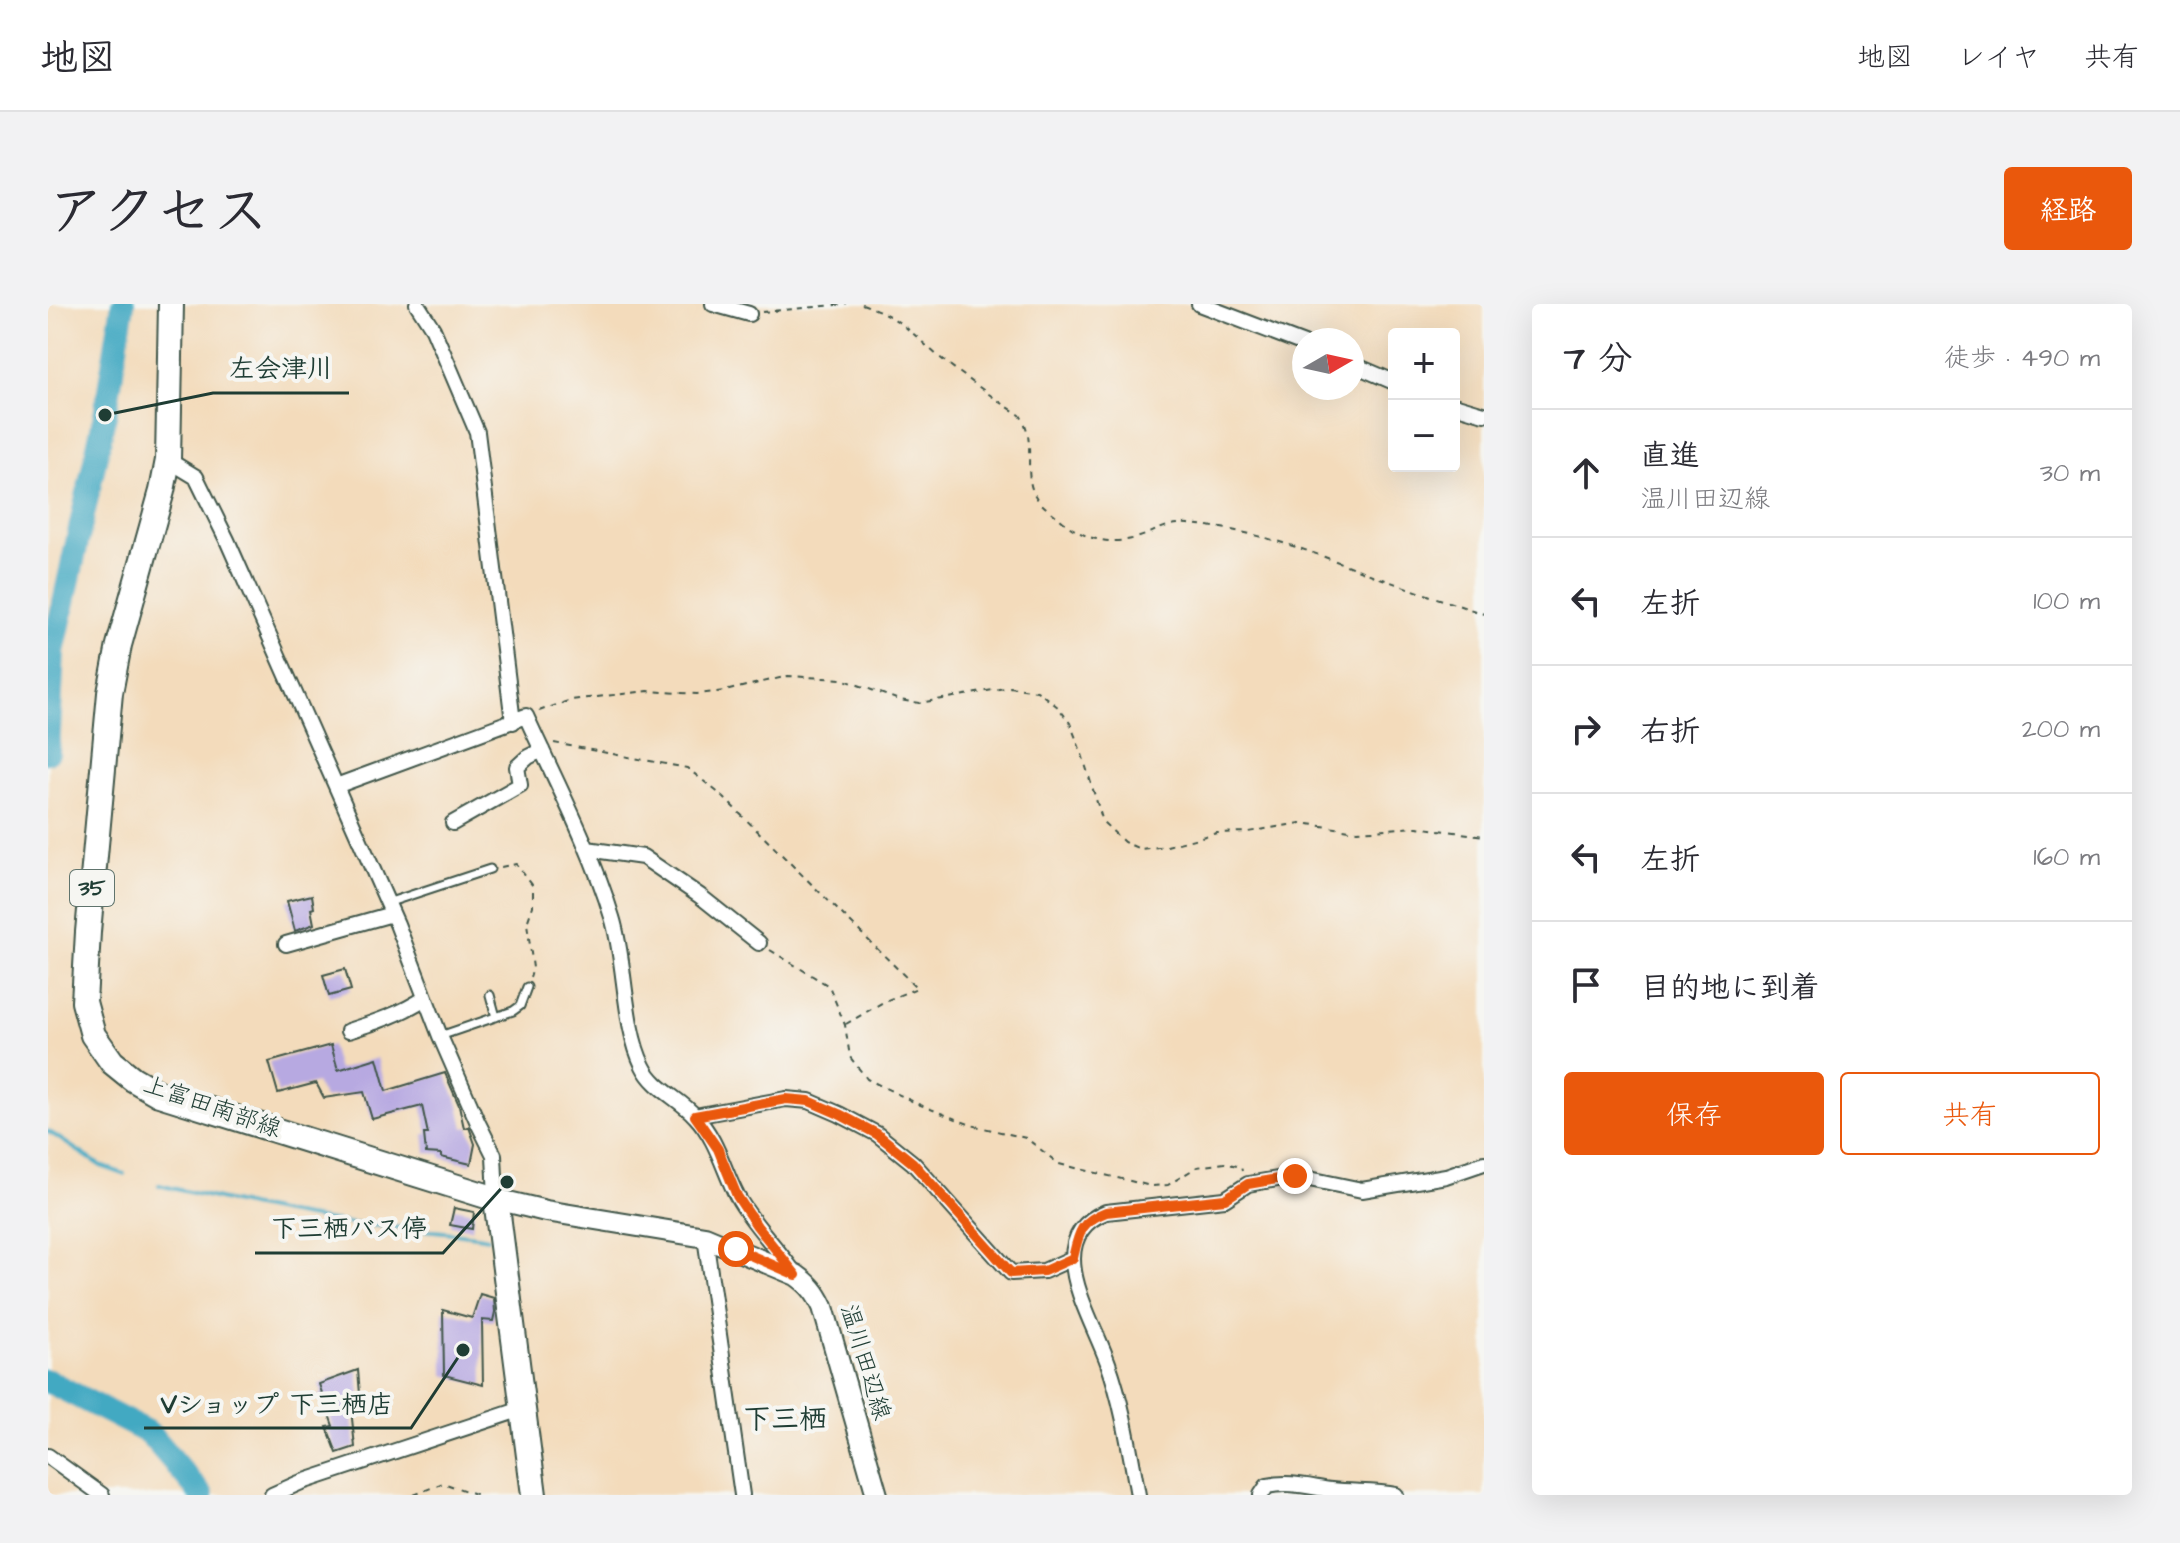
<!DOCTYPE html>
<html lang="ja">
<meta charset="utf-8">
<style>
:root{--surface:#fff;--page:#f2f2f3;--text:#2b2b33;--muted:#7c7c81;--line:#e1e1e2;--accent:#ea580c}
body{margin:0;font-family:"Architects Daughter","Klee One",sans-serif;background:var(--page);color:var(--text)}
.controls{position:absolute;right:24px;top:24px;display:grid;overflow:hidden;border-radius:8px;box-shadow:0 8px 32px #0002}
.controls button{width:72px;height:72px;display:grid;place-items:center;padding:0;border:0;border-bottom:2px solid var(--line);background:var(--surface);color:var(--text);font:40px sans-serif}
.compass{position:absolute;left:1244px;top:24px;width:72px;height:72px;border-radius:50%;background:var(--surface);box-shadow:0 8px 32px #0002;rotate:81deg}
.stop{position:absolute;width:24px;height:24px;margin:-18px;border:6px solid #ea580c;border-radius:50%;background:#fff}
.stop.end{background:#ea580c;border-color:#fff;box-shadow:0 2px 8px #0008}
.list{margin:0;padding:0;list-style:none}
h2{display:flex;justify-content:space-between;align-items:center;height:104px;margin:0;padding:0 32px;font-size:34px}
h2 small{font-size:26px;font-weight:400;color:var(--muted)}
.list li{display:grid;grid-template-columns:52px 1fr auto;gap:24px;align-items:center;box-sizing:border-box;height:128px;padding:0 32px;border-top:2px solid var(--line)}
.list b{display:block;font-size:30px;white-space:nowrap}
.list p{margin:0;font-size:26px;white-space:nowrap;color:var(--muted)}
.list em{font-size:26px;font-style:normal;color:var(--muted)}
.actions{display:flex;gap:16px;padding:24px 32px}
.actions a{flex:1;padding:18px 0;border:2px solid var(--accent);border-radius:8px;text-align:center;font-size:28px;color:var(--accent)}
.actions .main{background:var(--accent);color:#fff}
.icon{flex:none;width:44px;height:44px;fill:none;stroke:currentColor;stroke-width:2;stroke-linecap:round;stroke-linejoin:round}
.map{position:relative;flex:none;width:1436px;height:1191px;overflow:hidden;border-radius:8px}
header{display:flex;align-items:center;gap:48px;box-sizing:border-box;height:112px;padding:0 40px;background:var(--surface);border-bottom:2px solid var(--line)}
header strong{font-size:38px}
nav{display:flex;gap:44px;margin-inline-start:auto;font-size:28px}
.intro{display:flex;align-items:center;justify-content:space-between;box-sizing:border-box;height:192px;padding:0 48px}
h1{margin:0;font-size:56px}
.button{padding:20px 36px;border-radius:8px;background:var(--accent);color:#fff;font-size:28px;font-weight:700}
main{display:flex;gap:48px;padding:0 48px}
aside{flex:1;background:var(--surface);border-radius:8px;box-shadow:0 8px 32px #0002}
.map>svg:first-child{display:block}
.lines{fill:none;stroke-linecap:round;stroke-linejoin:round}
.stream{stroke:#42a9c2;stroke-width:4}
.river{stroke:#42a9c2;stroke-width:24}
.building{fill:#b7a9e1}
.service-casing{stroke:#3f5548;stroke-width:11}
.minor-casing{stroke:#3f5548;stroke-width:18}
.secondary-casing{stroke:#3f5548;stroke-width:24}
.primary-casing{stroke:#3f5548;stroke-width:28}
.path{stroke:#3f5548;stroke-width:2;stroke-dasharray:6 6;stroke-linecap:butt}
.service{stroke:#fff;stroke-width:7}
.minor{stroke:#fff;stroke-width:14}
.secondary{stroke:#fff;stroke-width:20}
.primary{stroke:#fff;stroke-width:24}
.route{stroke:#ea580c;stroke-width:10}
.labels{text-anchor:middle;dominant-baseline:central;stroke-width:8;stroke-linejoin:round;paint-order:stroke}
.shield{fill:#f6f6f2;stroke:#60746d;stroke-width:2}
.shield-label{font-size:22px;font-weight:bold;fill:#1f3d34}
.street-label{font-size:24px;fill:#1f3d34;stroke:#f6f6f2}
.quarter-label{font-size:28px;font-weight:bold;fill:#1f3d34;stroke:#f6f6f2}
.leader{fill:none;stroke:#1f3d34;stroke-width:3}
.callout-dot{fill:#1f3d34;stroke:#f6f6f2;stroke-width:3}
.callout-label{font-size:26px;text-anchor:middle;font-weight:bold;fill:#1f3d34;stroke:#f6f6f2;stroke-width:8;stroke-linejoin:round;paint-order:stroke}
</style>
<header>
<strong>地図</strong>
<nav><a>地図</a><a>レイヤ</a><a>共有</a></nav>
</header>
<div class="intro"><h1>アクセス</h1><a class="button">経路</a></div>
<main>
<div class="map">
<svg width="1436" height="1191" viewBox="0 0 1436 1191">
<rect width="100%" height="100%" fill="#f6f6f2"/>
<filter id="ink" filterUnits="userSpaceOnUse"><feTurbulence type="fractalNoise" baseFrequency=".0125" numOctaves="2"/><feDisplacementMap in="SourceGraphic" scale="16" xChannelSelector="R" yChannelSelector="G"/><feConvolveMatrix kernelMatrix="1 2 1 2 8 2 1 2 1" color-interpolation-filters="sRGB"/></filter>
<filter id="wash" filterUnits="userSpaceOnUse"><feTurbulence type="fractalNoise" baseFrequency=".006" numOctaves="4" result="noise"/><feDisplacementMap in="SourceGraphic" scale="32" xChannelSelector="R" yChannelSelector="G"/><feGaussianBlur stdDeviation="1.8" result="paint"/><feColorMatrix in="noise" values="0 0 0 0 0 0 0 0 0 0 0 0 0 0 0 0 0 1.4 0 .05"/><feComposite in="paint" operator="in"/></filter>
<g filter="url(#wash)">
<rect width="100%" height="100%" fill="#f3dbbb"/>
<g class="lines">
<path class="stream" d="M0,827L53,862L76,870
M111,881C173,896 235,911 299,919C346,924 393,926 440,934"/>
<path class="river" d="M0,448L5,348L57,111L75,0
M0,1077L101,1129L154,1191"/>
</g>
<g id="blocks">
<path class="building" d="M264,591L266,604L263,605L266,620L247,627L239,597Z
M297,665L303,686L281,692L275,671Z
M283,741L290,766L329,754L338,787L397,769L411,801L416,824L421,823L427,840L423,860L393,853V850L378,849L376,830H380L374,802L324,815L316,788L276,794L268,779L230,789L221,758Z
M406,904L426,908L424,925L402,921Z
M432,990L446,994L447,1008L445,1017L434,1016L435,1081L396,1071L395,1006L424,1014Z
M310,1066L313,1102L303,1105L307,1143L289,1149L279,1123L285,1122L277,1099L274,1100L271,1091L274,1089L271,1080Z"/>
</g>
</g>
<g filter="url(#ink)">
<use href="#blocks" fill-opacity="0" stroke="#3f5548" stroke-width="2"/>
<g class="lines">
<defs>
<path id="service" d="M339,599L442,565
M442,691L448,713
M392,732L465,707L472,702L479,683"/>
<path id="minor" d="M369,0L385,25L429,128L465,418
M665,0L701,10
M1151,0L1256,40
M1304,60L1346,78
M1406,101L1436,110
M120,156L148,173L179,236L349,620L392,732L430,819L446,851L448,895
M288,482L478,412C508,478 543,544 564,613C578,657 575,722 595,762C606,785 631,794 647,812C669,835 675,865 689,892C705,921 729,943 747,970
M405,519L472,481L469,463L480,453L494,446
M539,545L595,553L652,592L711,639
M238,640L344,610
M300,727C328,718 353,710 377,694
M647,812L738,795L761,797L791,810L829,830L865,859L963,969L996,967L1025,954
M657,933L694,1191
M0,1152L54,1191
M224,1191L251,1179L474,1105
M1090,1191C1082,1148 1075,1101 1060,1059C1049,1028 1025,987 1025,955C1025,931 1037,916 1058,908L1177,895L1200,880L1247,872L1314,886L1398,872L1436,859
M1213,1191L1219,1182C1242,1177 1261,1183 1283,1186C1305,1189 1326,1186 1348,1191"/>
<path id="secondary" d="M448,895L498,907L657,933L748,971C761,980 768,988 775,1003L829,1191"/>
<path id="primary" d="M123,0L120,156L114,187L71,341L62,389L40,628L36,698L45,731L64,758L85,775L111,790L448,895L486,1191"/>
</defs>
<use href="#service" class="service-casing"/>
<use href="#minor" class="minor-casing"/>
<use href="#secondary" class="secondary-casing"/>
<use href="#primary" class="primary-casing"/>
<path class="path" d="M814,0C855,14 864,31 895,56C920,75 945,94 972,111C990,137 973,170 988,193C992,200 1003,208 1010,213C1032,234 1058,242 1088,234C1107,229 1117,218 1140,220C1207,225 1270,250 1332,274C1367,287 1401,298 1436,310
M714,8L798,0
M491,407L523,396L600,387L649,390L677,387L740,372L794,375L851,396L872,399L962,383L989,387L1010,403L1022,419L1034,450L1055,518L1076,538L1092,545L1119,542L1169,529L1200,528L1253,519L1309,527L1369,523L1436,532
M506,439L639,464L672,490L869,684L837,697L798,720
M453,563L468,560L485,582V602L479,619L485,664L482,674
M722,646L781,682L797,721L802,753L819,775L870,800L923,821L978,834L1011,860L1103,882L1120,881L1149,863L1177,859L1193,863L1194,867
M366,1191L395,1179L430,1191"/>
<use href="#service" class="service"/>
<use href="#minor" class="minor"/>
<use href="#secondary" class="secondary"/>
<use href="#primary" class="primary"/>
</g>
</g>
<g class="lines" filter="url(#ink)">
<path class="route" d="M688,945L748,971L709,922L689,892L670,845L647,812L738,795L761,797L791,810L829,830L865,859L963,969L996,967L1025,954C1031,928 1032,918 1058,908L1177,895L1200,880L1247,872"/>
</g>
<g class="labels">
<rect class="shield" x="22" y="566" width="44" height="36" rx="6"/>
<g class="shield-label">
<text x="44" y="584">35</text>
</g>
<g class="street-label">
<text transform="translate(164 803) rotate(19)">上富田南部線</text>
<text transform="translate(817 1058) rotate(73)">温川田辺線</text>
</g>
<g class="quarter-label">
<text x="737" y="1115">下三栖</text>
</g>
</g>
<path class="leader" d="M57 111L165 89H301M459 878L395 949H207M415 1046L363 1124H96"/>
<g class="callout-dot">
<circle cx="57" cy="111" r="8"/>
<circle cx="459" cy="878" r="8"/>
<circle cx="415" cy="1046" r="8"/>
</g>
<g class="callout-label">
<text x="233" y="73">左会津川</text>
<text x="301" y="933">下三栖バス停</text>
<text x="229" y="1109">Vショップ 下三栖店</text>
</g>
</svg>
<div class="controls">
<button>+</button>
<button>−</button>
</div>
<svg class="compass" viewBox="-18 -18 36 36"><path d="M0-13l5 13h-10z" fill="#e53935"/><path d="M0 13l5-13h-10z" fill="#7c7c81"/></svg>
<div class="stop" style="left:688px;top:945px"></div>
<div class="stop end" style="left:1247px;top:872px"></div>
</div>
<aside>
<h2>7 分<small>徒歩 · 490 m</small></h2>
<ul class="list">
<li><svg class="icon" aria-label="ahead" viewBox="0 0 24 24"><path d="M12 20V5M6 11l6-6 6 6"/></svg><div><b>直進</b><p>温川田辺線</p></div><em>30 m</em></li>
<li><svg class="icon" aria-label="left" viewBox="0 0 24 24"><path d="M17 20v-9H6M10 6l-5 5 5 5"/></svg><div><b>左折</b></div><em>100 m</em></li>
<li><svg class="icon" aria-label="right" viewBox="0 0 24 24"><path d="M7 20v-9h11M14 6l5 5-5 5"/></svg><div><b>右折</b></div><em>200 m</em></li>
<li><svg class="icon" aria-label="left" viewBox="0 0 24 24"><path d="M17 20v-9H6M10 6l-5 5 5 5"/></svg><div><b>左折</b></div><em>160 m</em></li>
<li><svg class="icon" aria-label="arrive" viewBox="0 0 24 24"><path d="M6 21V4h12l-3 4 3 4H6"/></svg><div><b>目的地に到着</b></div></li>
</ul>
<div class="actions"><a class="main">保存</a><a>共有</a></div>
</aside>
</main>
